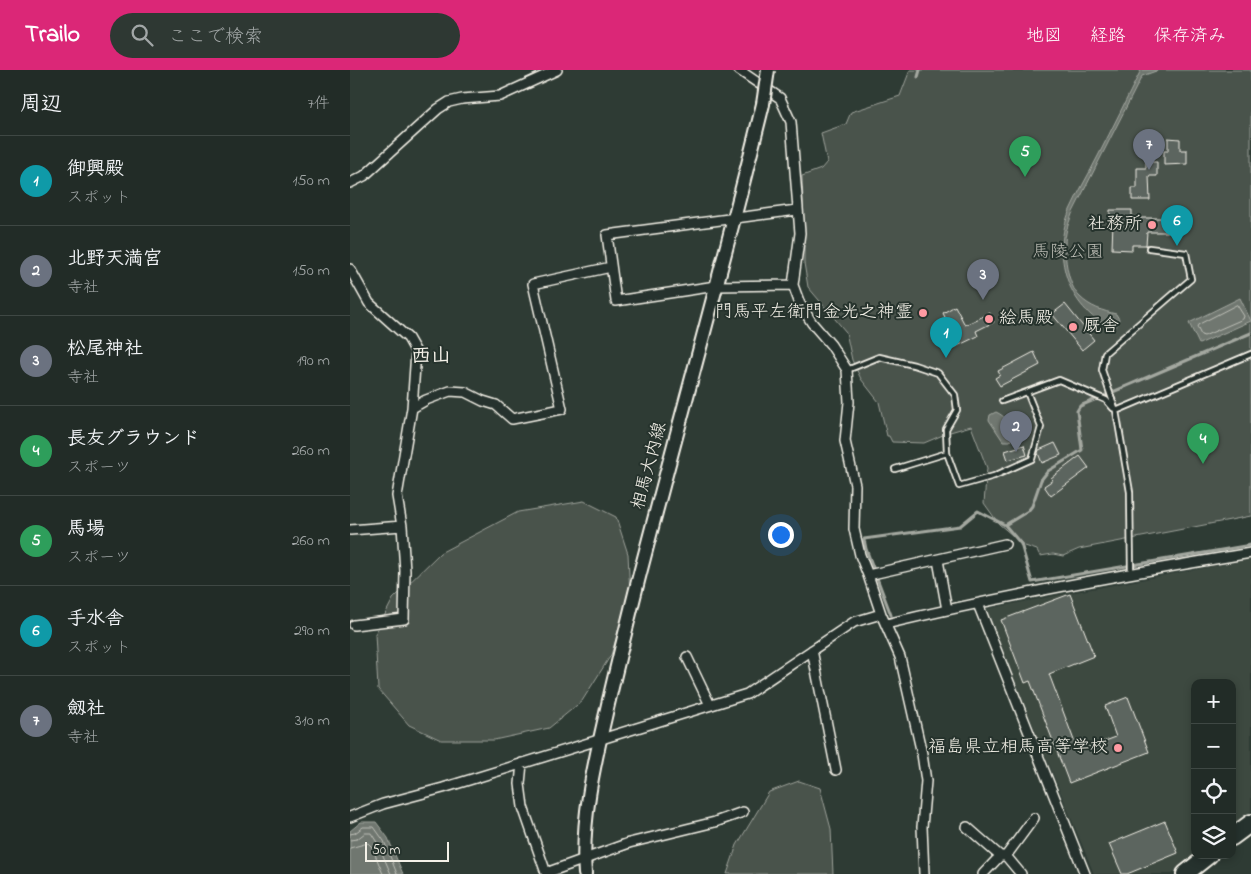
<!DOCTYPE html>
<html lang="ja">
<meta charset="utf-8">
<style>
:root{--surface:#222c27;--page:#2e3833;--text:#f1f3f6;--muted:#a2a7a7;--line:#3f4844;--accent:#db2777}
body{margin:0;font-family:"Indie Flower","Klee One",sans-serif;background:var(--page);color:var(--text)}
.controls{position:absolute;right:15px;bottom:15px;display:grid;overflow:hidden;border-radius:10px;box-shadow:0 2px 8px #0003}
.controls button{width:45px;height:45px;display:grid;place-items:center;padding:0;border:0;border-bottom:1px solid var(--line);background:var(--surface);color:var(--text);font:25px sans-serif}
.scale{position:absolute;left:15px;bottom:12px;width:84px;box-sizing:border-box;padding-left:5px;border:2px solid #f4f1e8;border-top:0;font-size:14px;line-height:18px;white-space:nowrap;color:#f4f1e8;-webkit-text-stroke:4px #26332d;paint-order:stroke}
.you{position:absolute;left:430px;top:464px;width:18px;height:18px;margin:-12px;border:4px solid #fff;border-radius:50%;background:#1a73e8;box-shadow:0 0 0 8px #1a73e833}
.badge{display:grid;place-items:center;width:32px;height:32px;border-radius:50%;background:var(--accent);color:#fff;font-size:16px;font-weight:700}
.pin{position:absolute;translate:-50% -41px;filter:drop-shadow(0 1px 2px #0008)}
.pin::after{content:'';position:absolute;top:26px;width:18px;height:15px;background:inherit;clip-path:polygon(0 0,100% 0,50% 100%)}
.list{margin:0;padding:0;list-style:none}
h2{display:flex;justify-content:space-between;align-items:center;height:65px;margin:0;padding:0 20px;font-size:21px}
h2 small{font-size:16px;font-weight:400;color:var(--muted)}
.list li{display:grid;grid-template-columns:32px 1fr auto;gap:15px;align-items:center;box-sizing:border-box;height:90px;padding:0 20px;border-top:1px solid var(--line)}
.list b{display:block;font-size:19px;white-space:nowrap}
.list p{margin:0;font-size:16px;white-space:nowrap;color:var(--muted)}
.list em{font-size:16px;font-style:normal;color:var(--muted)}
.icon{flex:none;width:28px;height:28px;fill:none;stroke:currentColor;stroke-width:2;stroke-linecap:round;stroke-linejoin:round}
.map{position:relative;flex:none;width:901px;height:804px;overflow:hidden}
header{display:flex;align-items:center;gap:30px;box-sizing:border-box;height:70px;padding:0 25px;background:var(--accent);color:#fff}
header strong{font-size:24px}
nav{display:flex;gap:28px;margin-inline-start:auto;font-size:18px}
.search{width:350px;height:45px;background:var(--page);display:flex;align-items:center;gap:12px;box-sizing:border-box;padding:0 18px;border-radius:28px;color:var(--muted);font-size:19px}
main{display:flex}
aside{flex:1;background:var(--surface)}
.map>svg:first-child{display:block}
.built{fill:#3c4841}
.green{fill:#48524c;stroke:#9ea29a}
.water{fill:#6f7770;stroke:#a4a8a0}
.lines{fill:none;stroke-linecap:round;stroke-linejoin:round}
.shore{stroke:#bfc0b8;stroke-width:1}
.stream{stroke:#a4a8a0;stroke-width:3}
.building{fill:#5c655e;stroke:#f4f1e8}
.lane-casing{stroke:#f4f1e8;stroke-width:8}
.street-casing{stroke:#f4f1e8;stroke-width:12}
.secondary-casing{stroke:#f4f1e8;stroke-width:16}
.highway-casing{stroke:#f4f1e8;stroke-width:20}
.lane{stroke:#26332d;stroke-width:4.5}
.street{stroke:#26332d;stroke-width:9}
.secondary{stroke:#26332d;stroke-width:12}
.highway{stroke:#26332d;stroke-width:16}
.secondary-bridge-casing{stroke:#f4f1e8;stroke-width:16;stroke-linecap:butt}
.secondary-bridge{stroke:#26332d;stroke-width:12}
.poi-dot{fill:#ff9aa2;stroke:#26332d;stroke-width:2}
.labels{text-anchor:middle;dominant-baseline:central;stroke-width:4;stroke-linejoin:round;paint-order:stroke}
.poi-label{font-size:18px;fill:#f4f1e8;stroke:#26332d;text-anchor:end}
.park-label{font-size:18px;fill:#b8b9b1;stroke:#26332d}
.street-label{font-size:18px;fill:#f4f1e8;stroke:#26332d}
.quarter-label{font-size:20px;font-weight:bold;fill:#f4f1e8;stroke:#26332d}
</style>
<header>
<strong>Trailo</strong>
<div class="search"><svg class="icon" aria-label="search" viewBox="0 0 24 24"><circle cx="10" cy="10" r="6"/><path d="M15 15l6 6"/></svg>ここで検索</div>
<nav><a>地図</a><a>経路</a><a>保存済み</a></nav>
</header>
<main>
<aside>
<h2>周辺<small>7件</small></h2>
<ul class="list">
<li><span class="badge" style="background:#0f9aa8">1</span><div><b>御興殿</b><p>スポット</p></div><em>150 m</em></li>
<li><span class="badge" style="background:#6b7280">2</span><div><b>北野天満宮</b><p>寺社</p></div><em>150 m</em></li>
<li><span class="badge" style="background:#6b7280">3</span><div><b>松尾神社</b><p>寺社</p></div><em>190 m</em></li>
<li><span class="badge" style="background:#2e9e5b">4</span><div><b>長友グラウンド</b><p>スポーツ</p></div><em>260 m</em></li>
<li><span class="badge" style="background:#2e9e5b">5</span><div><b>馬場</b><p>スポーツ</p></div><em>260 m</em></li>
<li><span class="badge" style="background:#0f9aa8">6</span><div><b>手水舎</b><p>スポット</p></div><em>290 m</em></li>
<li><span class="badge" style="background:#6b7280">7</span><div><b>劔社</b><p>寺社</p></div><em>310 m</em></li>
</ul>
</aside>
<div class="map">
<svg width="901" height="804" viewBox="0 0 901 804">
<rect width="100%" height="100%" fill="#2e3b34"/>
<filter id="ink" filterUnits="userSpaceOnUse"><feTurbulence type="fractalNoise" baseFrequency=".02" numOctaves="2"/><feDisplacementMap in="SourceGraphic" scale="10" xChannelSelector="R" yChannelSelector="G"/><feConvolveMatrix kernelMatrix="1 2 1 2 8 2 1 2 1" color-interpolation-filters="sRGB"/></filter>
<g filter="url(#ink)">
<path class="built" d="M901,489V742L882,757V613H845L846,785L822,804H744L635,539Z"/>
<path class="green" d="M560,0H901V446L729,479L713,486L703,484L690,486L687,480L675,476L649,454L634,433L637,398L621,356L600,362L574,373L542,372L539,366H537L529,332L511,309L502,290L496,262L458,217L454,193V155L452,106L471,99L477,92L471,63L496,54L501,42L550,26Z
M234,431L266,447L278,484L280,525L261,585L232,631L199,658L144,670H91L59,655L28,619L25,564L43,529L90,483L168,442Z
M449,711L470,718L481,759L483,804H377L387,775L419,722Z"/>
<path class="water" d="M791,0H809L792,6L722,144C720,150 717,157 716,163C713,181 717,215 730,227C740,237 753,241 766,244L769,249L766,256L761,258C717,238 701,184 720,140C728,122 739,104 748,86C763,57 777,28 791,0Z
M890,228L901,251L849,274L839,253Z
M646,342C656,346 663,357 663,367L660,371H653L639,350L640,345Z
M11,752H26L38,768L53,804H0V761Z"/>
<g class="lines">
<path class="shore" d="M887,235L894,246L893,249L854,266L851,265L847,257L848,255Z
M0,764L5,763L13,757H24L34,771L47,804
M0,770L7,769L15,763H21L28,774L41,804
M0,778L18,773L22,777L33,804"/>
<path class="stream" d="M568,7L570,0
M655,455L678,441L682,436L691,410L698,401L732,380L727,341L730,336L901,263
M541,545L516,479L514,469L610,456L628,441L655,455L671,474L682,512L901,475"/>
</g>
<path class="building" d="M818,68L830,69V80H837V94L814,95V81H818Z
M796,92H807V106H799L800,130H782V118H787V98H796Z
M760,140H782V148H818V162H797L796,175H782V180L762,179L763,151H760Z
M715,234L744,270L732,280L702,244Z
M605,236L615,255L640,243L644,252L626,261L628,266L603,278L594,259L599,256L593,243Z
M684,282L690,295L650,316L645,308L650,305L648,301Z
M705,373L711,385L692,393L688,383L689,380Z
M674,375L677,385L658,390L655,381Z
M730,386L739,398L701,426L694,416L703,410L701,408Z
M720,524L744,586L699,604L728,681L766,667L755,636L778,627L799,682L719,713L680,611L675,613L651,550Z
M815,751L828,783L777,804H772L759,774Z"/>
<g class="lines">
<defs>
<path id="lane" d="M497,300L529,287L564,295L588,303L605,325L607,340L596,359L597,383L609,416L644,406L682,389L691,357L677,322
M652,331L709,310L756,330L763,338
M766,341L901,284
M545,399L597,383
M781,503L780,422L766,341L752,300L755,283L841,209L836,183L799,178"/>
<path id="street" d="M389,0L430,28L441,52L450,163L443,215
M0,113L14,106L88,39L99,32L112,29L150,26L207,0
M447,140L257,165L266,231L366,216L443,215L450,234L462,253L481,275L497,300L499,332L495,371L505,415L504,459L510,485L518,505L531,544L550,587L572,684L576,711L572,757L574,804
M0,199L19,233L58,268L66,282L62,338
M0,460L52,456
M588,490L597,540
M518,505L655,474
M628,534L735,804
M536,554C656,525 779,503 901,483
M4,555L54,549L55,501L52,456L47,426L62,338L76,330L100,321L115,322L133,331L146,335L162,349L212,339L183,214L261,197
M462,580L486,700
M337,587L360,635
M172,693L170,714L173,737L196,803L279,773L365,752L393,742
M0,747L33,734L93,718L397,624L504,552L531,544
M617,757L650,786
M656,786L671,804
M633,804L650,786H656L684,748"/>
<path id="secondary" d="M235,804C231,750 244,695 256,643C266,599 277,555 288,511C329,352 374,194 413,34"/>
<path id="highway" d="M882,767L901,753
M835,804L859,785"/>
</defs>
<use href="#lane" class="lane-casing"/>
<use href="#street" class="street-casing"/>
<use href="#secondary" class="secondary-casing"/>
<use href="#highway" class="highway-casing"/>
<use href="#lane" class="lane"/>
<use href="#street" class="street"/>
<use href="#secondary" class="secondary"/>
<use href="#highway" class="highway"/>
<defs>
<path id="secondary-bridge" d="M413,34L418,0"/>
</defs>
<use href="#secondary-bridge" class="secondary-bridge-casing"/>
<use href="#secondary-bridge" class="secondary-bridge"/>
</g>
</g>
<g class="poi-dot">
<circle cx="802" cy="155" r="5"/>
<circle cx="573" cy="243" r="5"/>
<circle cx="639" cy="249" r="5"/>
<circle cx="723" cy="257" r="5"/>
<circle cx="768" cy="678" r="5"/>
</g>
<g class="labels">
<g class="poi-label">
<text x="792" y="155">社務所</text>
<text x="563" y="243">門馬平左衛門金光之神霊</text>
<text x="649" y="249" text-anchor="start">絵馬殿</text>
<text x="733" y="257" text-anchor="start">厩舎</text>
<text x="758" y="678">福島県立相馬高等学校</text>
</g>
<g class="park-label">
<text x="718" y="183">馬陵公園</text>
</g>
<g class="street-label">
<text transform="translate(300 396) rotate(-75)">相馬大内線</text>
</g>
<g class="quarter-label">
<text x="81" y="287">西山</text>
</g>
</g>
</svg>
<div class="controls">
<button>+</button>
<button>−</button>
<button><svg class="icon" aria-label="locate" viewBox="0 0 24 24"><circle cx="12" cy="12" r="6"/><path d="M12 2v4M12 18v4M2 12h4M18 12h4"/></svg></button>
<button><svg class="icon" aria-label="layers" viewBox="0 0 24 24"><path d="M12 4l9 5-9 5-9-5zM3 14l9 5 9-5"/></svg></button>
</div>
<div class="scale">50 m</div>
<div class="you"></div>
<div class="pin badge" style="left:596px;top:288px;background:#0f9aa8">1</div>
<div class="pin badge" style="left:666px;top:382px;background:#6b7280">2</div>
<div class="pin badge" style="left:633px;top:230px;background:#6b7280">3</div>
<div class="pin badge" style="left:853px;top:394px;background:#2e9e5b">4</div>
<div class="pin badge" style="left:675px;top:107px;background:#2e9e5b">5</div>
<div class="pin badge" style="left:827px;top:176px;background:#0f9aa8">6</div>
<div class="pin badge" style="left:799px;top:100px;background:#6b7280">7</div>
</div>
</main>
